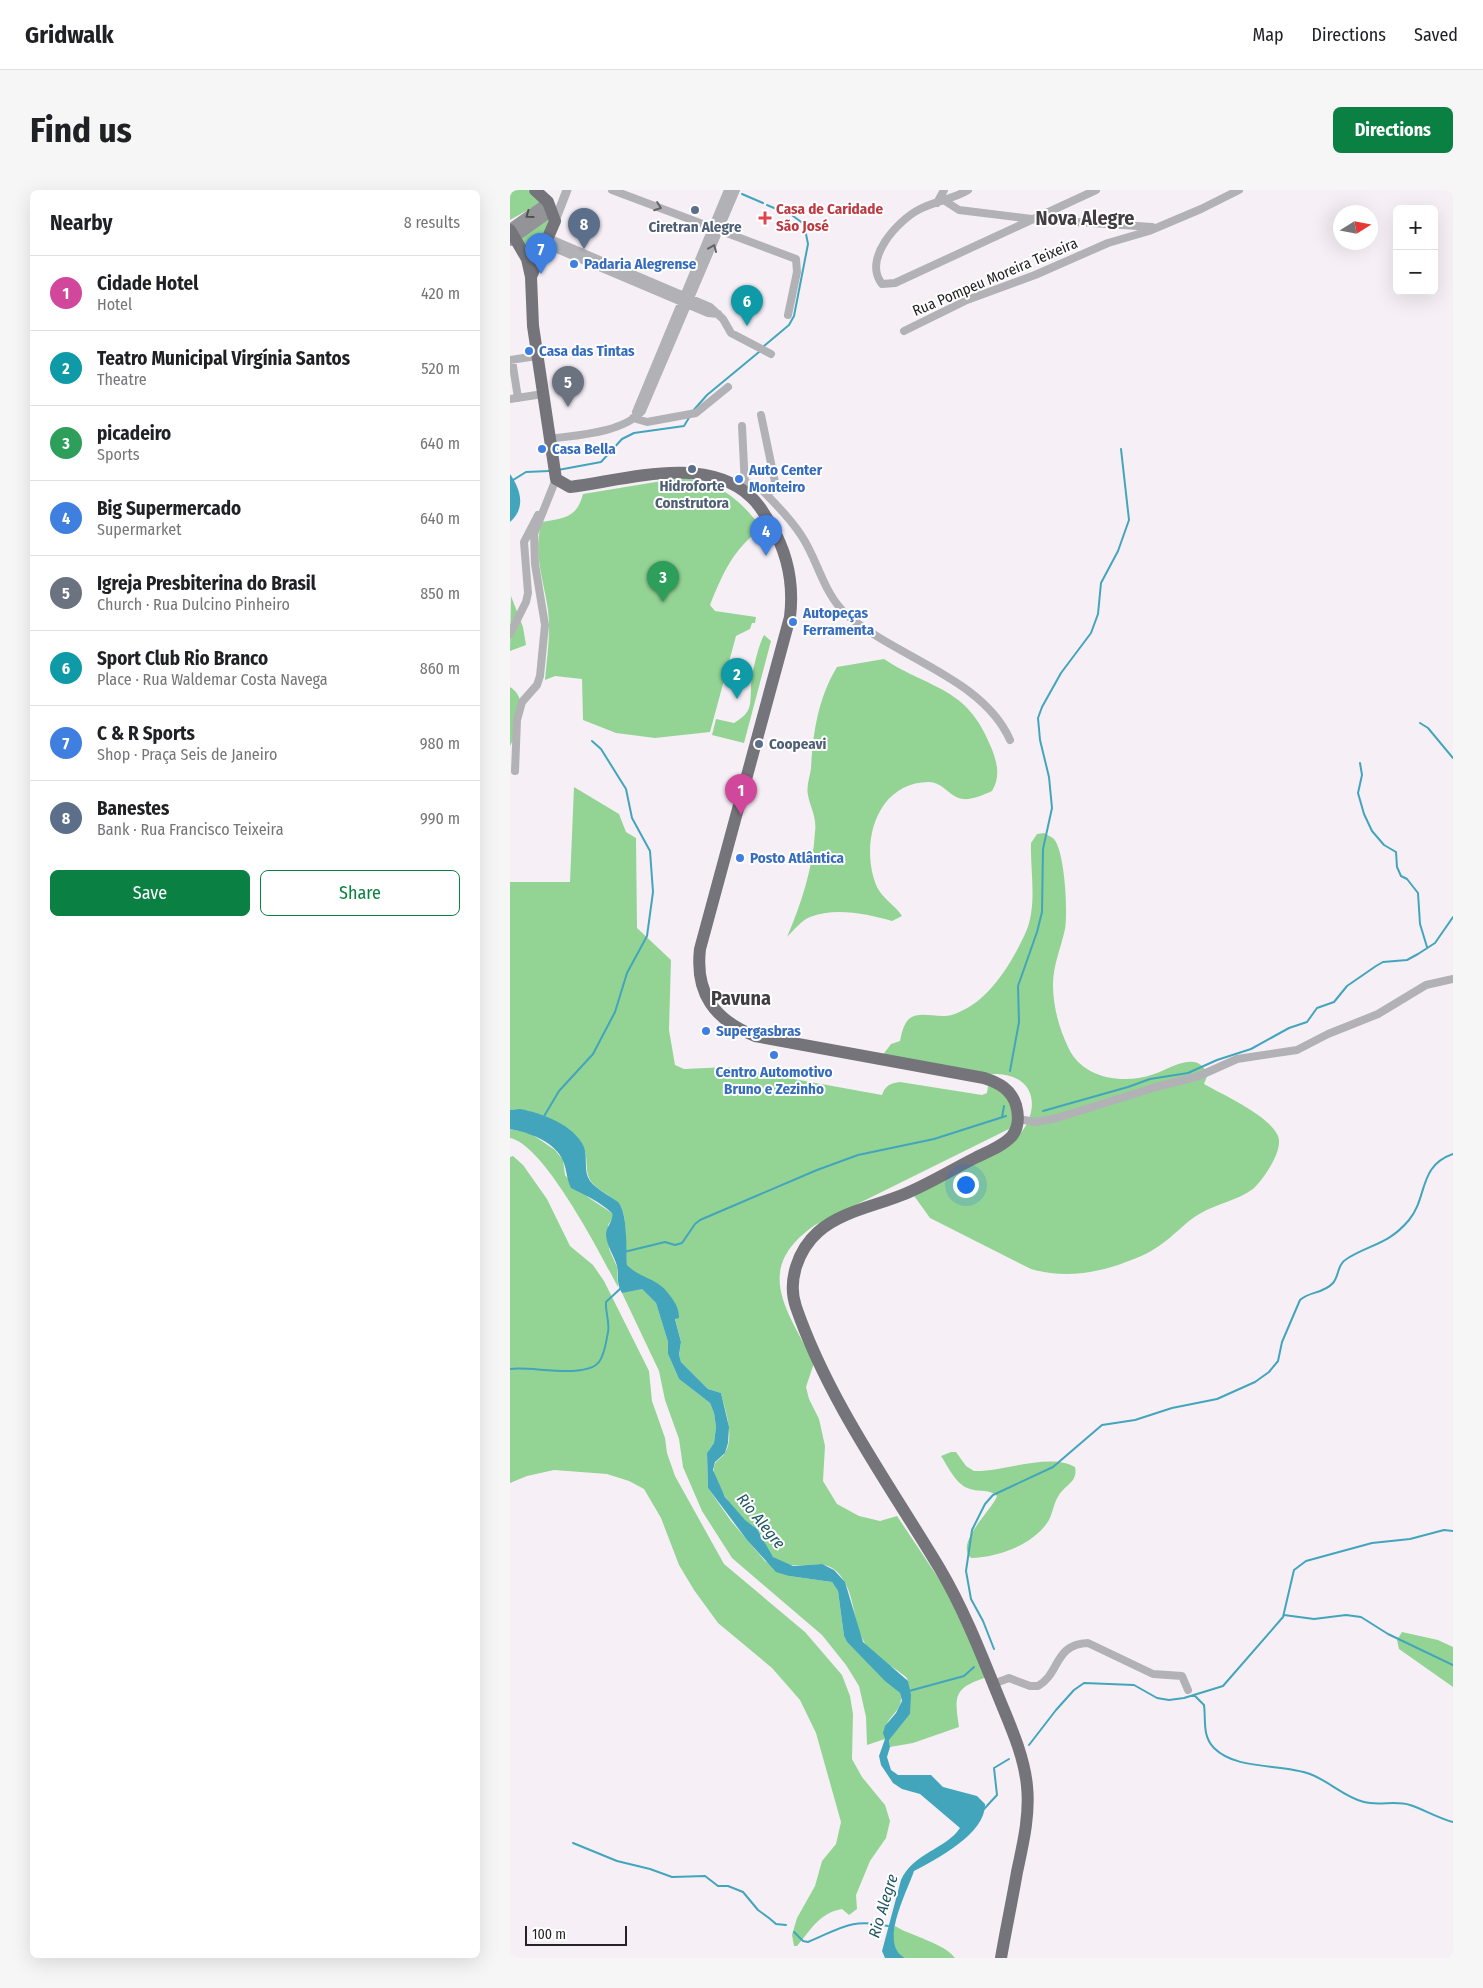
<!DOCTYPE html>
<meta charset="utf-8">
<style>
:root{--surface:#fff;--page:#f6f6f6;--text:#202124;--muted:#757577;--line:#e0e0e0;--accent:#0b8043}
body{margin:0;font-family:"Fira Sans Condensed",sans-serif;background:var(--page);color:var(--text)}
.controls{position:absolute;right:15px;top:15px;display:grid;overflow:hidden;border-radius:8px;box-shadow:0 5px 20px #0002}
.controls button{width:45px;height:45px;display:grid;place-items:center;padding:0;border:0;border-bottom:1px solid var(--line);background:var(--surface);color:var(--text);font:25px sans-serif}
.compass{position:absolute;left:823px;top:15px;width:45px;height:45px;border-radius:50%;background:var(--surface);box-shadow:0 5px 20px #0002;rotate:79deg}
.scale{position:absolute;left:15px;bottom:12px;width:102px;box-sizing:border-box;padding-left:5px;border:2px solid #252325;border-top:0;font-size:14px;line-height:18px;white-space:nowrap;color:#252325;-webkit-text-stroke:4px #fff;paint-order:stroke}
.you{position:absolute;left:455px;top:994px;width:18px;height:18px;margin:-12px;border:4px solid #fff;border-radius:50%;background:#1a73e8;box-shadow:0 0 0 8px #1a73e833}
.badge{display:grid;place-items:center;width:32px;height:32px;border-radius:50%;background:var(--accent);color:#fff;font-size:16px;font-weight:700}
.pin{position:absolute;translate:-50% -41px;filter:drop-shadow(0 1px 2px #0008)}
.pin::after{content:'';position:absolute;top:26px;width:18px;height:15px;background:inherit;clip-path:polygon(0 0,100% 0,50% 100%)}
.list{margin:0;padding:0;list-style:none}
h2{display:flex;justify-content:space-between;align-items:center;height:65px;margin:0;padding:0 20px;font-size:21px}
h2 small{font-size:16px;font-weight:400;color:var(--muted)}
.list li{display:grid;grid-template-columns:32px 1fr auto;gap:15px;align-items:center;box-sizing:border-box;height:75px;padding:0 20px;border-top:1px solid var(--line)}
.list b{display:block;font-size:19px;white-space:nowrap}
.list p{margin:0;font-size:16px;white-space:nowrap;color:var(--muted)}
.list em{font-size:16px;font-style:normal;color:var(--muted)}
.actions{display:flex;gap:10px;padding:15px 20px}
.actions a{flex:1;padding:11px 0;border:1px solid var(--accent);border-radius:8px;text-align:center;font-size:18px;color:var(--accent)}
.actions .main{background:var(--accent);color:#fff}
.map{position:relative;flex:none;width:943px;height:1768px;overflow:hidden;border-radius:8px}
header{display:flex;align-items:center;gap:30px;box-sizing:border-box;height:70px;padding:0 25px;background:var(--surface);border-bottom:1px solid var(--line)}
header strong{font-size:24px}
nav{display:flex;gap:28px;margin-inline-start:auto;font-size:18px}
.intro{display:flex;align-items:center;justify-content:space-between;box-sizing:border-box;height:120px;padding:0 30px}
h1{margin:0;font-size:35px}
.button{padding:12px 22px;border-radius:8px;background:var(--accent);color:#fff;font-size:18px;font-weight:700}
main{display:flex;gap:30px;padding:0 30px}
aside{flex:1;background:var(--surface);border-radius:8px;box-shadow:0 5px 20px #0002}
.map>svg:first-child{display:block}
.green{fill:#93d494}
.water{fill:#42a5bc}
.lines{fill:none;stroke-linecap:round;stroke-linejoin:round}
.stream{stroke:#42a5bc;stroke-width:2}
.minor{stroke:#b2b2b6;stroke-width:8}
.tertiary{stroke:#b2b2b6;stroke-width:9}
.secondary{stroke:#939398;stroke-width:10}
.trunk{stroke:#74747a;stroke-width:12}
.oneway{stroke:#646366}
.oneway2{stroke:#515053}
.service-dot{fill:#5c6f8a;stroke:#fff;stroke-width:2}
.health-dot{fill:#e0444e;stroke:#fff;stroke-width:2}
.shop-dot{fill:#3f7fe0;stroke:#fff;stroke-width:2}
.labels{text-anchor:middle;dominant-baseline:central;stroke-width:4;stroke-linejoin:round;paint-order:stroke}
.health-label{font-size:15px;font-weight:bold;fill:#be3a42;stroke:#fff;text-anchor:start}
.service-label{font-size:15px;font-weight:bold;fill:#4e5e75;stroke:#fff}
.shop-label{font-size:15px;font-weight:bold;fill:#366cbe;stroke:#fff;text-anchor:start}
.street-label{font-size:15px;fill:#252325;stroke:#fff}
.water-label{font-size:16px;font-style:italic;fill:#1f5563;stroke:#fff}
.district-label{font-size:20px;font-weight:bold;fill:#413d41;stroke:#fff}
</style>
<header>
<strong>Gridwalk</strong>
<nav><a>Map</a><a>Directions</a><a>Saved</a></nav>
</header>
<div class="intro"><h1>Find us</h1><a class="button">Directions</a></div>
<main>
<aside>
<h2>Nearby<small>8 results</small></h2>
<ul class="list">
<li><span class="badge" style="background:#d1479c">1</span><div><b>Cidade Hotel</b><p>Hotel</p></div><em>420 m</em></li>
<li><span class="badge" style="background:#0f9aa8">2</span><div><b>Teatro Municipal Virgínia Santos</b><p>Theatre</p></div><em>520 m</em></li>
<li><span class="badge" style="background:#2e9e5b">3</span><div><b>picadeiro</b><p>Sports</p></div><em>640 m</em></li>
<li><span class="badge" style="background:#3f7fe0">4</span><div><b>Big Supermercado</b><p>Supermarket</p></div><em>640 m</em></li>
<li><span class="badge" style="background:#6b7280">5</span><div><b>Igreja Presbiterina do Brasil</b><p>Church · Rua Dulcino Pinheiro</p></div><em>850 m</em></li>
<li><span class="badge" style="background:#0f9aa8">6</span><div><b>Sport Club Rio Branco</b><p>Place · Rua Waldemar Costa Navega</p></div><em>860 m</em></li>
<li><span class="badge" style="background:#3f7fe0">7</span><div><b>C &amp; R Sports</b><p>Shop · Praça Seis de Janeiro</p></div><em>980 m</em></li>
<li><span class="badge" style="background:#5c6f8a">8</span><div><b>Banestes</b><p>Bank · Rua Francisco Teixeira</p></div><em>990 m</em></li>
</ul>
<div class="actions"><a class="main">Save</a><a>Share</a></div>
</aside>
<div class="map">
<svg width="943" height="1768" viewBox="0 0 943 1768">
<rect width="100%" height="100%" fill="#f6f0f6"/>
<path class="green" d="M0,0H18L32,12L0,30Z
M36,26L39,30L22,75L10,45Z
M170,288C209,291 228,308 252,338C223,359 213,383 200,415L205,421L246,427L245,433H242L240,439L226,446L200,542L145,548L106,543L73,530L72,489L45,486L35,490C37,466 41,443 38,420C34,390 22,362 32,332C54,328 67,328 73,304Z
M1,406L13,437L16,455L0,461Z
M254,445L261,451L234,553L202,545L206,529L224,533C242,522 240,517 241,498C241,486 248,456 254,445Z
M374,469C421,500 457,496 481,557C487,572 491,586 482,601C473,605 462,610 453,609C439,607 433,592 419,592C366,592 349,655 367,697C373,709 385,715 392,726L382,731C358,724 325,717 300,727C292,730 283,741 277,747C291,714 303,678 305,642C307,627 300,617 298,605C296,596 300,587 301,578C303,543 308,508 327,477Z
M0,497C20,509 9,540 0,556Z
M64,597L109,624L116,642L126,648L127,738L161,770L159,840L165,875L174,879L218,877L372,905C375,896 380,893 390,892L472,905L477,903L478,896L500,903L503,937L305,1035C242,1079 277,1119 304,1173L296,1197L299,1209L309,1229L315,1256L313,1291L327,1314L349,1326L370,1331L387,1326L439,1404L477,1487C444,1498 444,1505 449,1537L403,1553L380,1557L379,1549L400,1524L398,1491L396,1487C383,1476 361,1466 353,1450C342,1428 345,1397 325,1380C308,1366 280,1385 263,1367C256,1360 254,1349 248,1341C244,1336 238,1333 233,1329C224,1319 201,1292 204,1277C205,1270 211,1269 215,1263C225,1245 215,1221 211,1203L198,1199L171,1172L169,1166L171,1152L165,1128L117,1075C115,1061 118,1026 110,1015C103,1005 84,1000 79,988C75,978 78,967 74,958C66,936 22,917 0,920V692H60Z
M534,643C537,645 542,647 544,649C555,662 558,722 555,739C551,758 543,775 543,795C543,816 549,838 558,857C572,889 614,895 644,884C657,880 670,870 684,872C691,873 694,878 698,884L694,894C713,905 759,925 768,946C774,960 753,990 743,999C728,1010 707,1014 691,1023C675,1032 664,1046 649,1056C638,1064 624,1069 611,1074C581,1084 552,1088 521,1079L420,1028L402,1003L507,947C524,931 531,898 503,887C489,882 476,885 462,884C433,882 400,872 372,866L381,854L390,851C396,818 408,825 434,826C443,826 452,821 459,817C484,802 503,770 515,744C528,716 520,682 521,653L527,644Z
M0,939L20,943L45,960L53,970L55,985L68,1001L73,1002L79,1008L102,1023L103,1028L98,1035L99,1059L107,1077L108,1097C91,1065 34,954 0,948Z
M3,966L13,975L37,1009L60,1056L83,1075L94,1091L139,1181L142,1211L155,1248L157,1263L165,1286L214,1374L295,1442L332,1485L340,1506L343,1524L342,1569L352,1587L375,1615L380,1631L376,1648L360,1671L346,1705L347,1719L339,1725L332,1719C309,1723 301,1740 287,1756H284L282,1745L287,1728L305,1696L312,1671L326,1654L331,1632L306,1543L290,1510L262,1478L208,1433L184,1400L169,1375L151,1328L134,1299L119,1291L97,1284L44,1280L17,1286L0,1293V967Z
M124,1099H132L146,1113L158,1152V1164L169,1189L200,1213L204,1223L206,1237L204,1253L197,1263L198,1298L221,1331L255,1371L279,1386L322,1392L328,1401L334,1446L337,1452L376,1491L390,1503C395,1519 381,1523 376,1536C374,1539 375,1545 375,1549L357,1555L356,1527L349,1496L336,1475L312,1445L222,1368L192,1321L173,1277L169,1249L155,1210L149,1181L112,1103Z
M441,1262H446L456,1276L464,1281C494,1282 540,1262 565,1277C568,1292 556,1294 549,1305C544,1312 543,1322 539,1330C524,1355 488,1367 461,1368C444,1353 483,1319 487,1306C480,1299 470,1302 460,1299C446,1295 439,1278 431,1266Z
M892,1442L928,1450L943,1457V1497L889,1459L887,1450Z
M385,1736C401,1746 434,1753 445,1768H395C382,1762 381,1749 385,1736Z"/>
<path class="water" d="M0,284C11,300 16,318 0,332Z
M10,919C32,923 64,935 74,957C78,967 73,981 80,991C87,1000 99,1005 108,1012C118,1022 116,1060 117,1075C132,1090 148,1087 161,1107C166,1114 169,1119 169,1128L165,1129L171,1152L169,1165L171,1172L198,1199L211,1203L219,1237L218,1253L215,1263L205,1272L203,1280L215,1307L235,1330L247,1339L263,1367L283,1376L312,1374L324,1380L335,1392L353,1452L398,1491L401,1505L400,1524L379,1550L380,1557L377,1567L381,1580L388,1585H421L433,1597L467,1606L475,1614C476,1643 427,1669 404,1681C397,1702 368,1755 395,1768H375L372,1761L391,1690C403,1663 436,1659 450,1638L410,1604L392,1599L383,1593L371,1575L369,1566L375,1549L373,1543L375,1536L386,1523L392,1511L390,1503L375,1491L337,1452L334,1446L328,1401L322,1392L279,1386L266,1382L237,1350L198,1298L197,1263L204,1253L206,1237L204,1223L200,1213L169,1189L158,1164V1152L146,1113L132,1099L112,1103C106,1094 109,1086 107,1076C104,1065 97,1057 96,1045C96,1036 104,1031 102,1023C90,1012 75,1005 61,998C56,987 57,980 53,971C46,952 18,942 0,939V920Z"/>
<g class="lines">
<path class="stream" d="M232,4L253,13
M257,15L278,24
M295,36L297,32
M254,156L279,135L284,126L298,54L294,34L283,26
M182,222L197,205L249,162
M48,280L91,272L112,249L124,243L174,236L180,226
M0,292L16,282L39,281
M910,533L918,538L943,568
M850,573L852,585L848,603L854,624L862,641L874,655L886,662L887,677L891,686L897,689L908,703L910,734L917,757
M500,881L509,832L508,796L527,742L532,722L533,659L542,618L539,587L530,550L528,528L532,517L551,483L581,443L588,424L591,393L608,361L619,330L611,259
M533,921L618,897L640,889L678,883L707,870L741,859L779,838L797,832L807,818L824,812L837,796L866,776L873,772L897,770L908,764L925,753L943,727
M492,927L494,916
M33,928L49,901L83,864L105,822L117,783L137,746L143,702L140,661L122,628L116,599L91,559L82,551
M114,1062L155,1052L165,1055L172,1053L185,1034L190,1030L307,980L348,965L424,949L496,926
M0,1179C22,1176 76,1189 89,1172C95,1164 96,1152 98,1142C100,1132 95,1122 96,1112L111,1098
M774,1425L804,1429L836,1425L851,1427L878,1444L943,1475
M484,1459L473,1431L461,1409L456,1381L462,1340L475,1314L483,1305L543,1277L592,1235L625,1230L662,1218L707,1209L745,1192L759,1182L768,1171L772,1152L790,1110C800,1101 813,1104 823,1093C830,1085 826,1075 838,1068C861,1054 879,1054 899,1030C918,1007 908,976 943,964
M399,1501L454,1486L464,1477
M684,1505L694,1515C696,1530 692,1546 704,1558C727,1581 771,1573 800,1584C819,1591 834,1607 854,1612C869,1616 886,1610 900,1615C915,1620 928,1628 943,1632
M519,1555L546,1520L564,1500L574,1493L624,1495L647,1508L659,1510L674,1508L713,1496L773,1427L784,1380L796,1371L862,1353L900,1349L934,1340L943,1341
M474,1619L487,1605L484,1578L499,1569
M63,1653L107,1671L140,1679L162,1687L195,1686L208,1696H218L233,1702L248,1720L259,1728L266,1734L276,1735
M284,1742L293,1751L298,1752C332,1738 340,1728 378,1736"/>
<path class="minor" d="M102,0L286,69L287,82L278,125
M458,0C443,9 426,11 410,19C388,30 352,69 372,94L385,93L586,0
M435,11L449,20L522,29L642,37
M427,13L434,0
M38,48L200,117L213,129L221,143L261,164
M35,54L198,123L208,124
M394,141L457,110L525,85L598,53L639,41L691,19L729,0
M0,170L27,166
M2,170L8,208
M0,209L33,204
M126,222L218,0
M123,228L137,232L186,223L218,197
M232,236L235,297
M39,249C66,245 113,243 132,221L226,0
M235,292L259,301L265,300L266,297L251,225
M251,299C265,313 280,328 291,345C308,370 313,403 336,424C386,468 473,488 500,550
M0,444L16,412L18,403L14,352L28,325
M5,581L7,530L12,512L27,495L30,486L35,435L25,374L24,344L46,289
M508,929L526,932L547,928L646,897L689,886L727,869L787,860L818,844L868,824L916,795L943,789
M483,1494L499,1488L520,1496H528C550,1484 544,1454 578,1453L643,1484L672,1486L678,1500"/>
<path class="tertiary" d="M45,31L57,0"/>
<path class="secondary" d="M0,39L38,12
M0,51L42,21"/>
<path class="trunk" d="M0,40L17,69L21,87L23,136L46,289L60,297C116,290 195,264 241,307C250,315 255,325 261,335C278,364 284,394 280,427L190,759C185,803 204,830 245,846L474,888C489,893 501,899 506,915C509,926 509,937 502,946C493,956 477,962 465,968C441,980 417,995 392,1005C365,1016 330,1022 308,1042C288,1060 277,1091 286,1117C319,1212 379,1294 430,1379C453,1418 470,1461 487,1503C499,1533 514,1564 517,1596C520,1625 513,1654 507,1682C502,1711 496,1739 491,1768
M21,87L45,31L38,12L25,0"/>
</g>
<defs><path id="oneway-chevron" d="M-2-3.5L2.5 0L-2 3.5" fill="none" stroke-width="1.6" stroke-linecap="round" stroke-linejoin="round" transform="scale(1.25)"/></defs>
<g class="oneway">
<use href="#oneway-chevron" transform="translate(148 17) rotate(20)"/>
<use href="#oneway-chevron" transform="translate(203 58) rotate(-67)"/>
</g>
<use class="oneway2" href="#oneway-chevron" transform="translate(19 25) rotate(144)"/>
<g class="service-dot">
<circle cx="185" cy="20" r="5"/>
<circle cx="182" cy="279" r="5"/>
<circle cx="249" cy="554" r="5"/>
</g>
<path class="health-dot" d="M252.5 20.5h5v5h5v5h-5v5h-5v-5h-5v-5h5z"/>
<g class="shop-dot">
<circle cx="64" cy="74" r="5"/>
<circle cx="19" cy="161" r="5"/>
<circle cx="32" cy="259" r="5"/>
<circle cx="229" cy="289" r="5"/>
<circle cx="283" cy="432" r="5"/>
<circle cx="230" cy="668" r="5"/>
<circle cx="196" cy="841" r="5"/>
<circle cx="264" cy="865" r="5"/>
</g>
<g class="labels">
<g class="health-label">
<text x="266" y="19">Casa de Caridade<tspan x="266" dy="17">São José</tspan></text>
</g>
<g class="service-label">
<text x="185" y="37">Ciretran Alegre</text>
<text x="182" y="296">Hidroforte<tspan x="182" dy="17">Construtora</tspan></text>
<text x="259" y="554" text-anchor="start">Coopeavi</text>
</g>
<g class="shop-label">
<text x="74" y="74">Padaria Alegrense</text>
<text x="29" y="161">Casa das Tintas</text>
<text x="42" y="259">Casa Bella</text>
<text x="239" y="280">Auto Center<tspan x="239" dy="17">Monteiro</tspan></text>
<text x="293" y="423">Autopeças<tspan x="293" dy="17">Ferramenta</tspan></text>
<text x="240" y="668">Posto Atlântica</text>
<text x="206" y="841">Supergasbras</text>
<text x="264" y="882" text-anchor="middle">Centro Automotivo<tspan x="264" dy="17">Bruno e Zezinho</tspan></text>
</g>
<g class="street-label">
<text transform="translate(485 87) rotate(-23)">Rua Pompeu Moreira Teixeira</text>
</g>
<g class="water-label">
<text transform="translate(251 1331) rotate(51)">Rio Alegre</text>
<text transform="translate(373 1716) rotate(-73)">Rio Alegre</text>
</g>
<g class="district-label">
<text x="575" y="28">Nova Alegre</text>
<text x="231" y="808">Pavuna</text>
</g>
</g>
</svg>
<div class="controls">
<button>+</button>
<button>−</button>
</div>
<svg class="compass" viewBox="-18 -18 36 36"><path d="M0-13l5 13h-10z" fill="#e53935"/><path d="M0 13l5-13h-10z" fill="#757577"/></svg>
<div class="scale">100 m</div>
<div class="you"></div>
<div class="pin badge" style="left:231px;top:625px;background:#d1479c">1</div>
<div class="pin badge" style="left:227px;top:509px;background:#0f9aa8">2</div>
<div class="pin badge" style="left:153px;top:412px;background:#2e9e5b">3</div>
<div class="pin badge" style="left:256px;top:366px;background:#3f7fe0">4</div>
<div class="pin badge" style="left:58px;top:217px;background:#6b7280">5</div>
<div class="pin badge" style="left:237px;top:136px;background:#0f9aa8">6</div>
<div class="pin badge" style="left:31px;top:84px;background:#3f7fe0">7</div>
<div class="pin badge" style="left:74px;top:59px;background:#5c6f8a">8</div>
</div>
</main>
